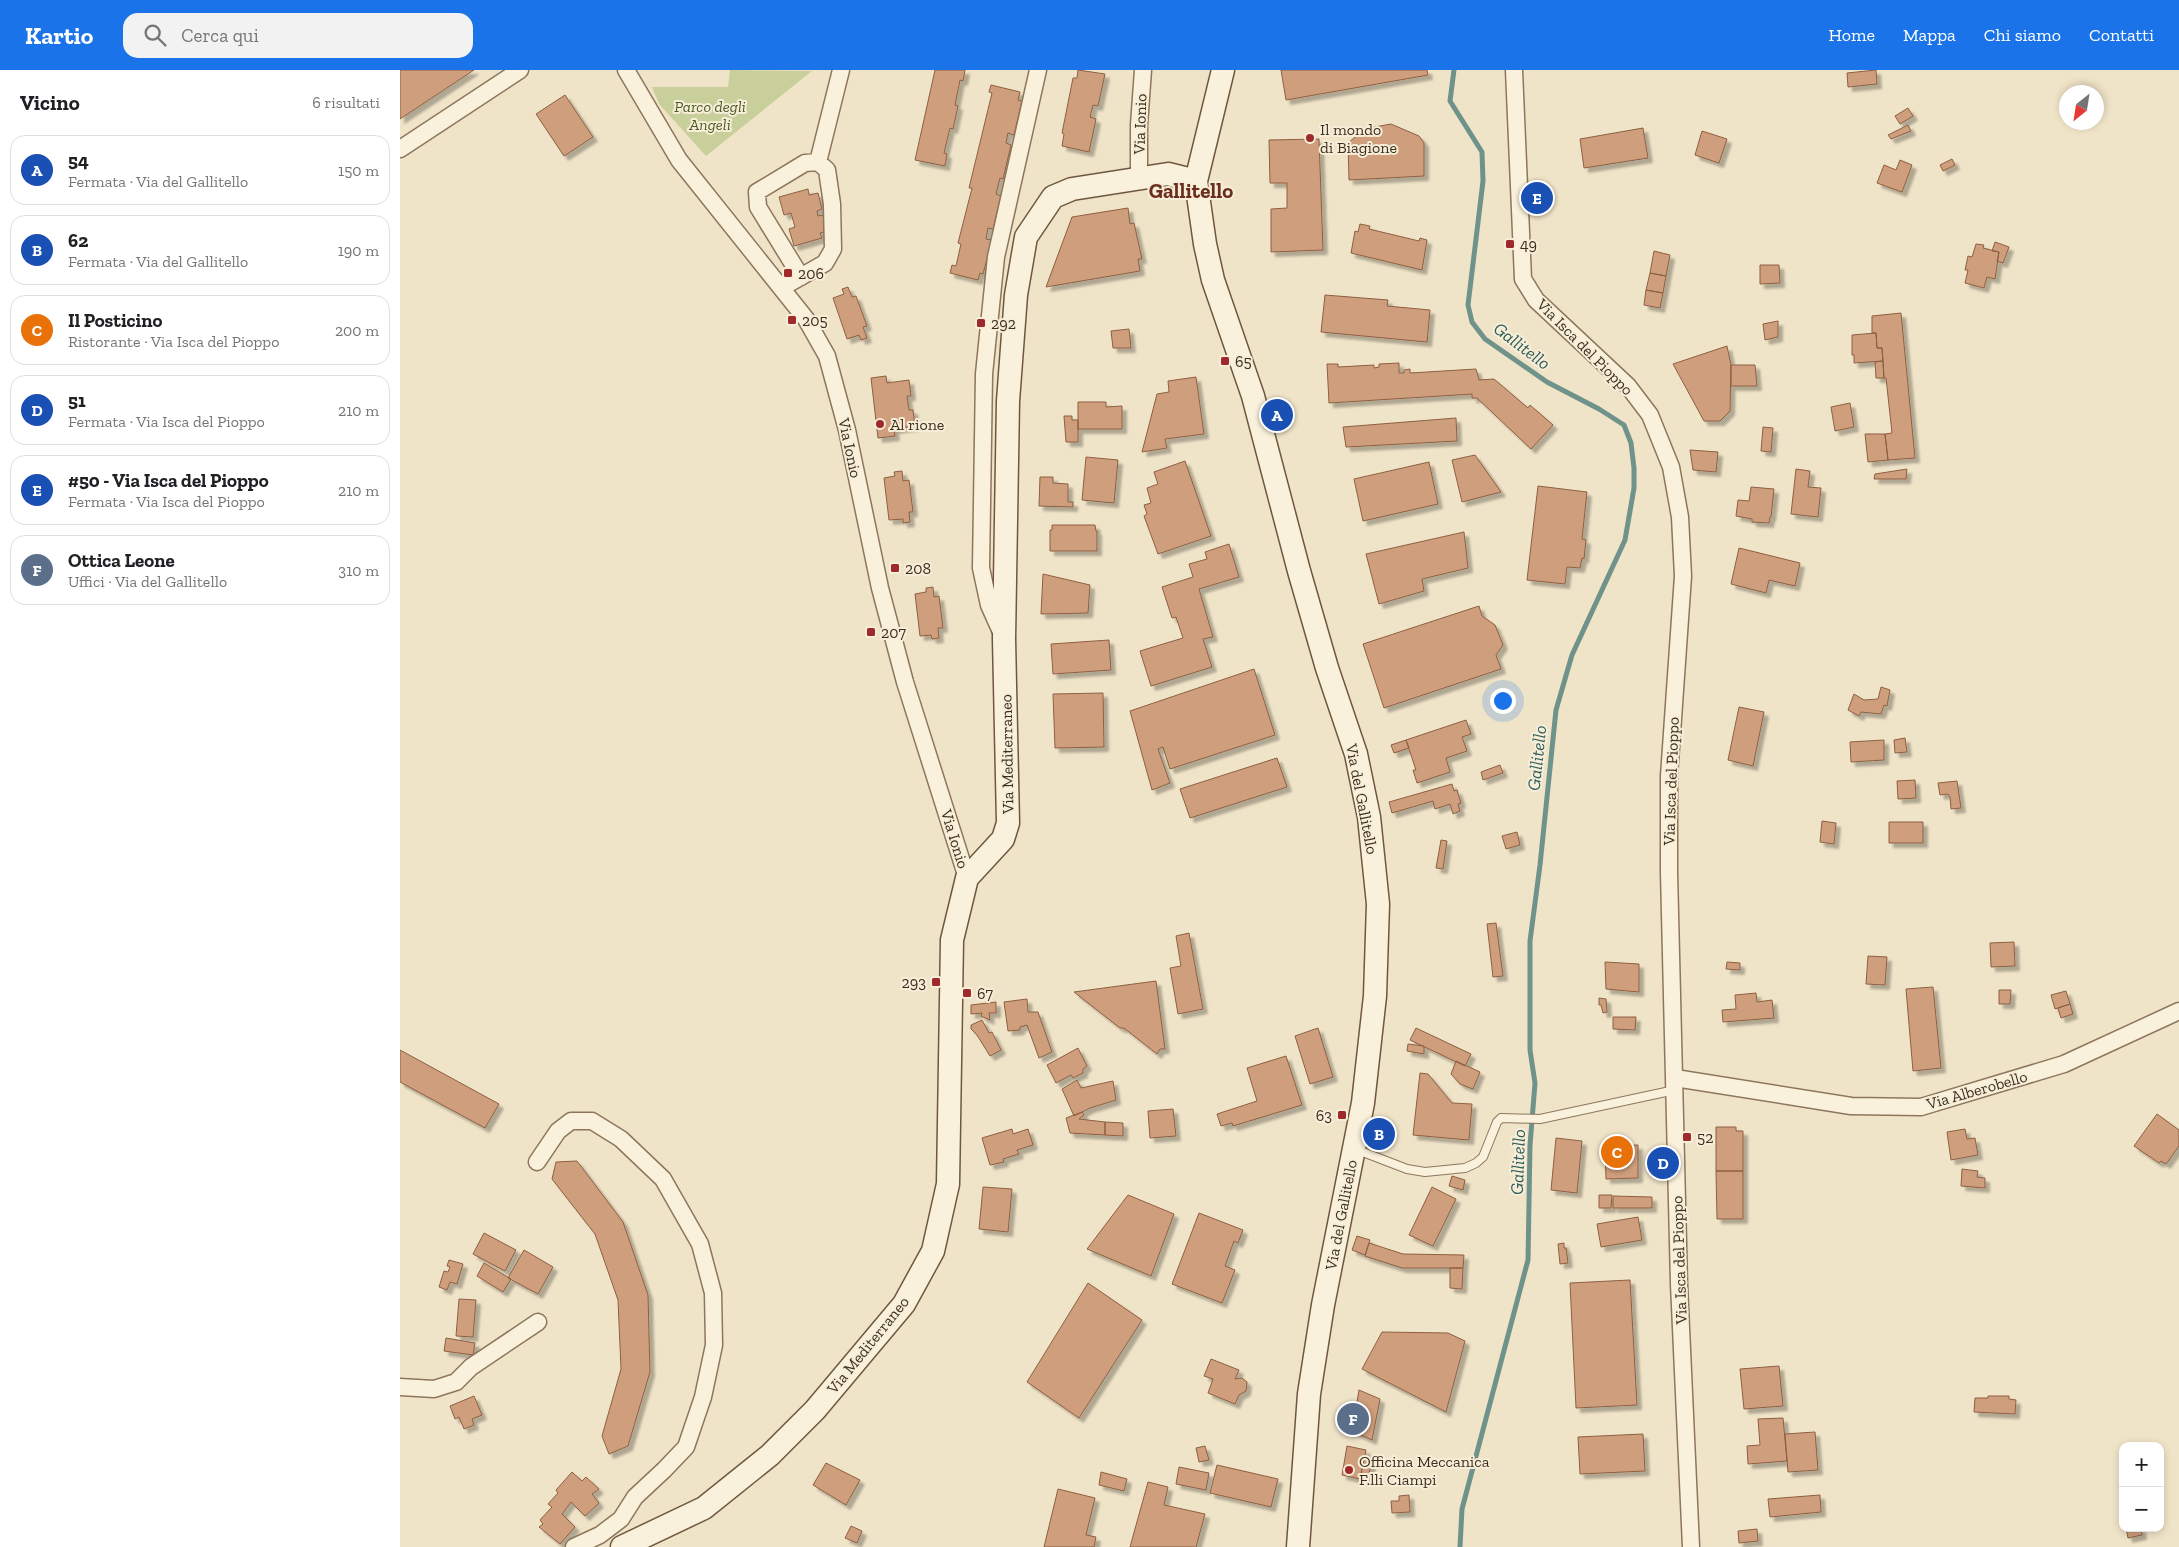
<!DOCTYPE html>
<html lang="it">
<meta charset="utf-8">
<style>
:root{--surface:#fff;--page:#f2f2f2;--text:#202124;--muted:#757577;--line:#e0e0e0;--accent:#1a73e8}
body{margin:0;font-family:"Zilla Slab",serif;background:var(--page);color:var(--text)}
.controls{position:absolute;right:15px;bottom:15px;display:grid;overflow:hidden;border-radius:10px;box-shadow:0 2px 8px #0003}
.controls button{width:45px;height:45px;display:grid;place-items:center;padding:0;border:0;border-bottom:1px solid var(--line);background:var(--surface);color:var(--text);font:25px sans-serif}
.compass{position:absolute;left:1659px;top:15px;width:45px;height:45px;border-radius:50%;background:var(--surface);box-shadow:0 2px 8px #0003;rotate:210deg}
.you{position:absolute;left:1102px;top:630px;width:18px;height:18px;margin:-12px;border:4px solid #fff;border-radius:50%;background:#1a73e8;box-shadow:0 0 0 8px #1a73e833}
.badge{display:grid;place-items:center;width:32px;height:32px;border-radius:50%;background:var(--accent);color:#fff;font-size:16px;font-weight:700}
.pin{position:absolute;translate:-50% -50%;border:2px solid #fff;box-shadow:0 1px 5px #0006}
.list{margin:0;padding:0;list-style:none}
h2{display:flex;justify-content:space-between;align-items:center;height:65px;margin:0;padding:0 20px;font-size:21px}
h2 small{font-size:16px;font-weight:400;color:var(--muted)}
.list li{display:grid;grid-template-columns:32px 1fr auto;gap:15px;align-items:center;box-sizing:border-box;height:70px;margin:0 10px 10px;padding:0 10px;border:1px solid var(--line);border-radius:15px}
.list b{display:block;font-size:19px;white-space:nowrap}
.list p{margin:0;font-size:16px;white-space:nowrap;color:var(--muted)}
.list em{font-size:16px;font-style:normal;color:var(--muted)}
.icon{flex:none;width:28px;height:28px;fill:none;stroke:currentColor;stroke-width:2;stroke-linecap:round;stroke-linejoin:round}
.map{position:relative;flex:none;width:1779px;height:1477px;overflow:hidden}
header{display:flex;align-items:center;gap:30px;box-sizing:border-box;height:70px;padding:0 25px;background:var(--accent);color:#fff}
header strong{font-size:24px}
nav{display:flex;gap:28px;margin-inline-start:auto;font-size:18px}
.search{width:350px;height:45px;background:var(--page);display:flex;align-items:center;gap:12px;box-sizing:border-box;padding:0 18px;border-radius:15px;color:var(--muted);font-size:19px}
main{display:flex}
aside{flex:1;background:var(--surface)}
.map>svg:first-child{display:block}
.green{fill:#c9cf9b}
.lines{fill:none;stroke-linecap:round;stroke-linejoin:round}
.stream{stroke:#6f938a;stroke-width:5}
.building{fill:#cf9f7d;stroke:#8d5f41;filter:url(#shadow)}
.lane-casing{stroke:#8d765c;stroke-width:10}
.street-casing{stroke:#8d765c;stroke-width:19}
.secondary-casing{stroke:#6f573f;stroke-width:25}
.lane{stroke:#faf1dc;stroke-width:8}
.street{stroke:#faf1dc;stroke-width:16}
.secondary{stroke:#faf1dc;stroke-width:22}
.poi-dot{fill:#9e2a2b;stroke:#f7eed8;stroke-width:2}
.labels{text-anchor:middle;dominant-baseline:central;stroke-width:4;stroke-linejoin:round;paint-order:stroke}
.park-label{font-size:16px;font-style:italic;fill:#4d5a26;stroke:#f7eed8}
.street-label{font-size:16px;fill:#3d2e20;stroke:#f7eed8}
.poi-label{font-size:16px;fill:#3d2e20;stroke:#f7eed8;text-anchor:start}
.water-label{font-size:18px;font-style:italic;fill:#2f5d5a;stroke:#f7eed8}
.district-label{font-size:21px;font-weight:bold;fill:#6b2e1e;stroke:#f7eed8}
</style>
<header>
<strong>Kartio</strong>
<div class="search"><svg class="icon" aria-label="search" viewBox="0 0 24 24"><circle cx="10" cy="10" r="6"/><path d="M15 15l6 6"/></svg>Cerca qui</div>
<nav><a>Home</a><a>Mappa</a><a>Chi siamo</a><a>Contatti</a></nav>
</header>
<main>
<aside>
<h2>Vicino<small>6 risultati</small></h2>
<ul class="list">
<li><span class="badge" style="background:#1a4fb4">A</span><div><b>54</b><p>Fermata · Via del Gallitello</p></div><em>150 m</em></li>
<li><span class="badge" style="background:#1a4fb4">B</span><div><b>62</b><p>Fermata · Via del Gallitello</p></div><em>190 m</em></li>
<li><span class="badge" style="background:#e8710a">C</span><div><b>Il Posticino</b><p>Ristorante · Via Isca del Pioppo</p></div><em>200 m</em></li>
<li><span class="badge" style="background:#1a4fb4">D</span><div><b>51</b><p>Fermata · Via Isca del Pioppo</p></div><em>210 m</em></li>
<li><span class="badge" style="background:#1a4fb4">E</span><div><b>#50 - Via Isca del Pioppo</b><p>Fermata · Via Isca del Pioppo</p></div><em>210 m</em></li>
<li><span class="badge" style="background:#5c6f8a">F</span><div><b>Ottica Leone</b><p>Uffici · Via del Gallitello</p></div><em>310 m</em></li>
</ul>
</aside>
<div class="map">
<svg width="1779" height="1477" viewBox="0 0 1779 1477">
<defs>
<filter id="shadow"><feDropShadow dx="4.5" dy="4.5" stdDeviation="1" flood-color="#0004"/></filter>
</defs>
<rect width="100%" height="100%" fill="#f0e4c8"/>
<path class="green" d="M330,0L412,1L306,86L259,34L252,17H328Z"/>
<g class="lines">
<path class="stream" d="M1054,0L1050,31L1082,82L1083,111L1068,235L1072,252L1085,269L1147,312L1199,339L1224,355L1231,373L1234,398V418L1225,470L1172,585L1156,640L1140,795L1130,871V980L1135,1013L1130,1075L1128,1190L1062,1439L1060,1477"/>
</g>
<path class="building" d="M0,0H74L0,49Z
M535,0H565L563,11L560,10L555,35L558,36L553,59L550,58L544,83L547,84L545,96L515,90Z
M678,0L705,4L698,36L693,35L690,47L696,49L689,82L662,76L664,64L662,63L673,8H677Z
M881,0H1027L1028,5L886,30Z
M1476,0L1477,14L1448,17L1447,3Z
M591,15L620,22L618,30L622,31L614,65L608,63L606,73L611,75L603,109L600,108L596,124L601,126L593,159L588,158L586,169L592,170L583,204L580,203L578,210L550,203L552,195L556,196L561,174L558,173L572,118H569L592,23L589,22Z
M165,25L193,67L164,86L136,44Z
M1508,38L1513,46L1500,54L1495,46Z
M991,54L1019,66L1024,73V106L949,110L948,73L961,62L969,58Z
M1508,55L1511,61L1491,69L1488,65Z
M1243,58L1248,88L1184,98L1180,69Z
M1302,61L1327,69L1319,93L1295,85Z
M919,69L923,180L871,182V139L887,138V113H870L869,70Z
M1552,89L1555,95L1543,101L1540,95Z
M1500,90L1512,95L1502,122L1477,113L1484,95L1496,100Z
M408,119L409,125L418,123L422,139L417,141L418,146L423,145L428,161L420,163L422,168L394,176L389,159L395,157L391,143L384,145L379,127Z
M728,138L730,154L734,153L742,189H738L740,201L646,217L672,147Z
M960,154L970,156L969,159L1019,171L1020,168L1027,170L1022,200L951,183L955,161L958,162Z
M1595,172L1609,177L1603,193L1597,191L1599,182L1592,181Z
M1576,174L1584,175L1583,178L1599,182L1595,209L1587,207L1584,218L1565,213L1568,200H1565L1568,186L1572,187Z
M1254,181L1270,185L1266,206L1250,203Z
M1360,195H1379L1380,213L1360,214Z
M1250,203L1266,206L1263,223L1246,220Z
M448,217L452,227L456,226L467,256L463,257L467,268L461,270L459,265L447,269L433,228L444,224L442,219Z
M1246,220L1263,223L1260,238L1244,235Z
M925,225L988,230L987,236L1030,240L1027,272L921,262Z
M1501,243L1515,388L1488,390L1485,364L1492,363L1486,308H1484L1482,278H1477L1476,263H1472V246Z
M1378,251V267L1365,270L1363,254Z
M729,259L731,278H713L711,261Z
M1476,263L1477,278H1482L1483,291L1454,293V285H1452V265Z
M1327,276L1331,295L1330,341L1320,351H1304L1273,294Z
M1483,291L1484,308H1476L1475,292Z
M999,293V303H1004V300L1010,299V303L1076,299L1079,310L1094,309L1128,338L1130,335L1153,355L1131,379L1077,328H1072V324L929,333L927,294H938V297L974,295V298L979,297V294Z
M1331,295H1355L1357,316H1331Z
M486,306L487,313L509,310L511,326H507L509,340H513L515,356L494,359L495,366L478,368L471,308Z
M796,307L804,364L765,369L767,378L742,382L757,324L769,322L768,311Z
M678,332H706V337L722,336V359H678Z
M1450,333L1454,357L1435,361L1431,337Z
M664,346H672V350H678V372H666Z
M1056,348L1057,371L946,377L943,357Z
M1363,357L1373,358L1371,382L1361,381Z
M1465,364H1485L1488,390L1468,392Z
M1290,380L1318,382L1316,402L1293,400Z
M1075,385L1101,422L1062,432L1052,390Z
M686,387L718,390L714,433L682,430Z
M785,391L811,466L758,484L744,446L747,444L744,435L751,433L747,418L758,414L754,402Z
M1029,392L1038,434L963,451L954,409Z
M1396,399L1410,401L1408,417L1421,418L1418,447L1391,444Z
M1507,399L1506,409H1474L1475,404Z
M502,401L503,411L509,410L513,442H509L510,452L503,453V449L489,450L484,408L495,406L494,402Z
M640,407H653V413L668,414V432H673V437L639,436Z
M1138,416L1187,422L1182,469L1186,470L1184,489L1182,488L1180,498L1167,497L1165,514L1127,510Z
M1351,417L1374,419L1371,447H1370L1369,453L1352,452V449L1336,446L1338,430L1349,431Z
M652,455H695L696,461H697V481H650V460H652Z
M1064,462L1068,498L1022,509L1024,521L979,534L966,484Z
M829,474L839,507L799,519L813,567L803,569L812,597L751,616L740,581L783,568L776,547L772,548L762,517L793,507L789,494L807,489L805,482Z
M1339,478L1400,493L1395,516L1369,510L1366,523L1331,514Z
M643,504L690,515L688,543L641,544Z
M533,517L534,527L539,526L543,558H538L539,568L532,569L531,565L520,566L515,524L526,522V518Z
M1079,536L1082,546L1095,555L1103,575L1096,585L1101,599L984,638L963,574Z
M709,570L711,600L653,604L651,574Z
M854,599L875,665L770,699L763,677L758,679L770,713L752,720L730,641Z
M1481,617L1490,620L1487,636L1484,635L1481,644L1461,642L1459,646L1448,640L1454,624L1464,630L1478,629Z
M703,623L704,677L655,678L653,624Z
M1339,637L1364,642L1353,696L1328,690Z
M1066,650L1071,664L1062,667L1067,681L1046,688L1050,702L1017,713L1013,700H1016L1006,670Z
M1505,668L1507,682L1495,683L1494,670Z
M1006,670L1009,678L994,683L991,675Z
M1484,670V690L1451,692L1450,672Z
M877,688L887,717L790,748L780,719Z
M1100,695L1103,703L1083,710L1081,702Z
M1515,710L1516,728L1498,729L1497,711Z
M1557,711L1561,738L1551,739L1550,727L1548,724L1540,725L1538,713Z
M1052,714L1054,721L1057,720L1061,733L1058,734L1060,741L1053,744L1050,734L1035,739L1033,731L992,743L989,732Z
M1422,751L1436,753L1434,774L1420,772Z
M1489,752H1523V773H1489Z
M1117,762L1120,775L1106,779L1102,766Z
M1041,770L1047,771L1043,799L1036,798Z
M1096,853L1103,906L1093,907L1087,854Z
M789,863L803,939L778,944L770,898L781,896L776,866Z
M1614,872L1615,896L1591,897L1590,873Z
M1468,886L1487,887L1485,915L1466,914Z
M1205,892L1239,894V922L1206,919Z
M1327,892L1340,893V900L1326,899Z
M756,911L765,979H760L757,984L724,958H720L674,922Z
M1533,917L1541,998L1513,1001L1506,919Z
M1599,920H1611L1610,934H1599Z
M1666,921L1670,934L1655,939L1651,925Z
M1356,923L1357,932L1372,930L1374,948L1323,952L1322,940L1336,939L1335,925Z
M1199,928L1206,929L1207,942L1203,943L1201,935H1199Z
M627,929L628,942H638L652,982L639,988L627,955L620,957V960L608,961L604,932Z
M596,932V943H589L590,950L581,946L582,943L571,944V935Z
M1670,934L1673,944L1661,948L1658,938Z
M1213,947H1236L1235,960L1213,959Z
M582,950L589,963L592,962L601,980L590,986L577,965L571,959V955Z
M918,958L933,1007L910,1014L895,966Z
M1016,958L1071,984L1065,996L1010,970Z
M1008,974L1024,976V984L1007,981Z
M678,978L687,996L683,999V1003L673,1008L671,1005L656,1013L647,995Z
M0,980L99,1034L85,1058L0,1012Z
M886,986L902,1035L833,1056L832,1053L821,1056L817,1044L857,1031L847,998Z
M1056,991L1080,1002L1073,1019L1060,1014L1051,1004Z
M1020,1003L1028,1004L1052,1033L1072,1034L1069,1070L1013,1065Z
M677,1010L681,1018L713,1011L716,1030L690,1038L674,1046L662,1019Z
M773,1039L776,1066L750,1068L748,1041Z
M682,1042L684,1045L679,1049L705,1052V1065L670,1063L666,1048Z
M1757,1044L1779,1060V1076L1766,1094L1761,1091L1759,1093L1734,1076Z
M705,1052L723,1053V1066L705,1065Z
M1316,1057H1336V1061H1343V1101H1316Z
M612,1059L613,1064L628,1059L633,1075L617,1080L619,1084L603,1089L604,1092L590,1095L582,1068Z
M1565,1059L1567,1069L1575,1068L1578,1085L1551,1090L1547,1062Z
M1156,1068L1182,1071L1177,1123L1151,1120Z
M1238,1075V1108L1206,1109L1205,1076Z
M177,1091L223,1152L248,1225L250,1302L228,1376L209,1384L202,1366L221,1299L218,1230L195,1164L152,1109L156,1092Z
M1562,1099L1578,1101L1577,1107L1585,1108V1118L1561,1116Z
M1316,1101H1343V1149H1317Z
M1052,1106L1065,1110L1063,1120L1049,1116Z
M583,1117L612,1119L608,1162L579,1159Z
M1032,1117L1056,1129L1033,1176L1009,1165Z
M728,1125L774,1144L751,1206L687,1179Z
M1199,1125H1212L1211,1138H1199Z
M1213,1126L1252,1127V1138H1213Z
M799,1143L843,1160L838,1173L834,1171L825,1196L835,1200L822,1233L772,1214Z
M1238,1147L1242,1170L1201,1177L1197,1154Z
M84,1163L116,1180L105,1201L73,1184Z
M957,1166L970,1170L965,1185L952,1180Z
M969,1173L1003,1184L1064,1185L1063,1198H1002L965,1186Z
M1164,1173V1178H1166L1168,1193L1160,1194L1158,1174Z
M124,1180L153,1197L138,1224L108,1208Z
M49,1190L63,1194L57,1214L50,1212L47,1220L39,1217L44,1201L48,1202L50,1197L47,1196Z
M84,1193L111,1209L103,1222L77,1206Z
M1050,1198H1063L1062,1219L1050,1218Z
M1230,1210L1237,1335L1176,1338L1170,1213Z
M688,1213L742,1250L679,1348L627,1312Z
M59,1229L76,1230L73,1267L56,1266Z
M982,1262L1048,1263L1065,1271L1046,1342L962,1299Z
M46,1268L75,1273L73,1285L44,1281Z
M811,1289L839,1300L835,1309L842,1308L847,1312L846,1321L839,1325L835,1334L808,1323L813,1309L804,1306Z
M1379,1296L1383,1336L1344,1339L1340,1299Z
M959,1320L980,1329L972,1370L952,1361Z
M74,1326L82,1345L72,1349L74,1355L64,1359L59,1347L55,1349L50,1336Z
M1588,1326H1609V1329L1616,1330L1615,1344L1574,1342L1575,1328H1588Z
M1383,1348L1387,1391L1348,1394L1347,1376L1360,1375L1358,1349Z
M1415,1362L1418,1400L1388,1402L1385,1364Z
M1243,1364L1245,1401L1180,1404L1178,1367Z
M805,1376L809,1390L799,1392L796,1378Z
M947,1376L966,1380L960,1409L942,1405Z
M964,1387L972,1388L968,1410L960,1409Z
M426,1393L460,1410L446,1435L413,1415Z
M817,1395L878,1409L871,1437L810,1423Z
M779,1397L809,1403L806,1420L776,1414Z
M172,1402L182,1411L186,1407L199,1419L192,1424L199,1433L185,1446L171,1432L162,1444L175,1457L160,1474L139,1457L143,1454L140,1450L152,1437L148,1434L158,1423L156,1420Z
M701,1402L727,1409L724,1421L699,1415Z
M748,1412L768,1417L764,1435L805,1444L796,1477H730Z
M658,1419L695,1428L686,1465L696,1467L694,1477H644Z
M1009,1425L1010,1442L992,1443L991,1431H999V1426Z
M1420,1425L1421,1442L1370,1447L1368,1429Z
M451,1456L462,1461L457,1473L445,1468Z
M1726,1458H1741L1742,1465L1728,1468Z
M1357,1459L1358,1471L1339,1473L1338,1461Z"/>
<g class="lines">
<defs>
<path id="lane" d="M955,1079L1007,1099L1025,1102L1065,1098L1076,1093L1083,1087L1097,1052L1101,1048L1140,1049L1275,1020"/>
<path id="street" d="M226,0L279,90L406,249L427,286L447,360L480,518L505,612L567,808
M1114,0L1123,209L1136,230L1228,316L1250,345L1271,397L1280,447L1283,506L1269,706V802L1279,1214L1291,1477
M0,79L120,0
M418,92L441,0
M739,109V55L743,0
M381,218L425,193L433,179L432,134L427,100L418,92L405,93L357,122L358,137L401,207
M602,564L589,535L581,498L584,304L596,187L638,0
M1275,1008L1451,1036L1521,1037L1664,994L1779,941
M137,1092L158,1061L171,1051H192L221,1069L263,1109L300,1174L313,1223L314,1275L303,1327L286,1377L264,1400L235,1427L221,1449L200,1465L174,1477
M0,1317L34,1319L56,1312L71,1297L138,1252"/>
<path id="secondary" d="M823,0L796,111L805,174L813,210L853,326L899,501L927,598L956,684L969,747L978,834L975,926L963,1033L923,1235L909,1324L898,1477
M222,1477L304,1438L370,1385L415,1340L504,1234L533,1181L548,1114L552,870L567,808L603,769L608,753L604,569L608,331L616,225L626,167L653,127L672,119L768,104L796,111"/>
</defs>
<use href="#lane" class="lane-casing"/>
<use href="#street" class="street-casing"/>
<use href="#secondary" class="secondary-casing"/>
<use href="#lane" class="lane"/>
<use href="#street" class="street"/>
<use href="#secondary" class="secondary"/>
</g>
<g class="poi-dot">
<circle cx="910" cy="68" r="5"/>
<rect x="1105" y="169" width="10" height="10" rx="2.5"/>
<rect x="383" y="198" width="10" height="10" rx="2.5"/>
<rect x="387" y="245" width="10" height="10" rx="2.5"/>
<rect x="576" y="248" width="10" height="10" rx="2.5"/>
<rect x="820" y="286" width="10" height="10" rx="2.5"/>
<circle cx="480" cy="354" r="5"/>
<rect x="490" y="493" width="10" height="10" rx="2.5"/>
<rect x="466" y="557" width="10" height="10" rx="2.5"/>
<rect x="531" y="907" width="10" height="10" rx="2.5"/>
<rect x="562" y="918" width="10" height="10" rx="2.5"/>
<rect x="937" y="1040" width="10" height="10" rx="2.5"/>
<rect x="1282" y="1062" width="10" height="10" rx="2.5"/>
<circle cx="949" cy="1400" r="5"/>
</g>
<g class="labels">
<g class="park-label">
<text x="310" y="36">Parco degli<tspan x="310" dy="18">Angeli</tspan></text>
</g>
<g class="street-label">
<text transform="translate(740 54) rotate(-88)">Via Ionio</text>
<text transform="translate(1185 277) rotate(45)">Via Isca del Pioppo</text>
<text transform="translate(450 378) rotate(78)">Via Ionio</text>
<text transform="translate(607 684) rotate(-91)">Via Mediterraneo</text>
<text transform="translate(1271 711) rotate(-88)">Via Isca del Pioppo</text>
<text transform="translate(962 729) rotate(79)">Via del Gallitello</text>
<text transform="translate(555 769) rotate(73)">Via Ionio</text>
<text transform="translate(1577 1020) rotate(-16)">Via Alberobello</text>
<text transform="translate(941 1145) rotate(-79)">Via del Gallitello</text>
<text transform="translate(1279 1190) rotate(-92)">Via Isca del Pioppo</text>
<text transform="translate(468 1275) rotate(-51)">Via Mediterraneo</text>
</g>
<g class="poi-label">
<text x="920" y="59">Il mondo<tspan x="920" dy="18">di Biagione</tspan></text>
<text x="1120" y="174">49</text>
<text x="398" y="203">206</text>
<text x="402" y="250">205</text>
<text x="591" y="253">292</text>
<text x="835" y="291">65</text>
<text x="490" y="354">Al rione</text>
<text x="505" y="498">208</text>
<text x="481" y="562">207</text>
<text x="526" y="912" text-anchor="end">293</text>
<text x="577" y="923">67</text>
<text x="932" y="1045" text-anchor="end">63</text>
<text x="1297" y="1067">52</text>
<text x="959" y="1391">Officina Meccanica<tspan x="959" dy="18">F.lli Ciampi</tspan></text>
</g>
<g class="water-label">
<text transform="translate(1122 276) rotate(37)">Gallitello</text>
<text transform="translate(1137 688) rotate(-84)">Gallitello</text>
<text transform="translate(1118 1092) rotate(-88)">Gallitello</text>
</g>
<g class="district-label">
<text x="791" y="120">Gallitello</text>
</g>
</g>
</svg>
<div class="controls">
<button>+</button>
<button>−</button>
</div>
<svg class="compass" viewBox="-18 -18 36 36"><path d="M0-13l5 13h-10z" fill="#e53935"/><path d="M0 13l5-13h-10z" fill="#757577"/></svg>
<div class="you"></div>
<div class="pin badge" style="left:877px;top:345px;background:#1a4fb4">A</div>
<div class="pin badge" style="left:979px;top:1064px;background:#1a4fb4">B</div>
<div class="pin badge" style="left:1217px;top:1082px;background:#e8710a">C</div>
<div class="pin badge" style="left:1263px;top:1093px;background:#1a4fb4">D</div>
<div class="pin badge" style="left:1137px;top:128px;background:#1a4fb4">E</div>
<div class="pin badge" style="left:953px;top:1349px;background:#5c6f8a">F</div>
</div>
</main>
